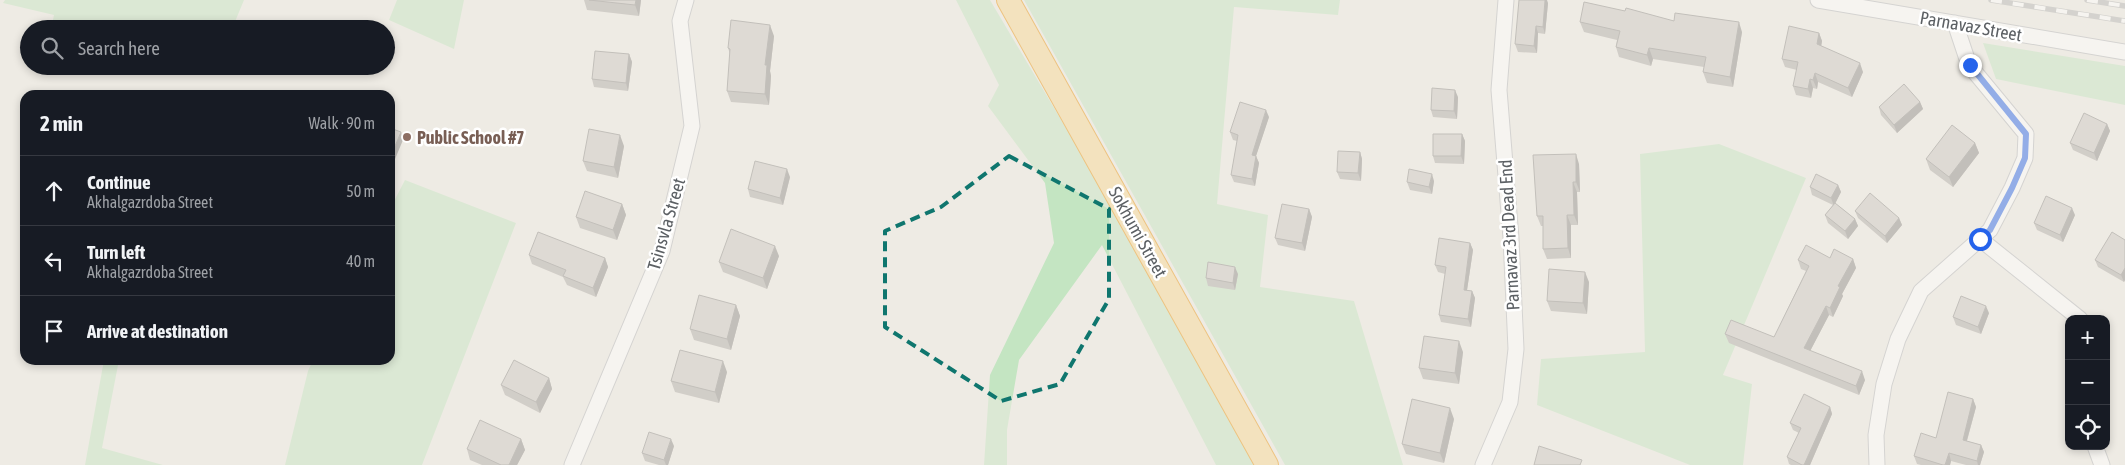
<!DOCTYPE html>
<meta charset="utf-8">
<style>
:root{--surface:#171b24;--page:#242831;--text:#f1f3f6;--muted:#9ea1a6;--line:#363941}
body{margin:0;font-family:"Asap Condensed",sans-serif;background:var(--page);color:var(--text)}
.controls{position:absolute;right:15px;bottom:15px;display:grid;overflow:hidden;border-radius:10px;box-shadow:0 2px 8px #0003}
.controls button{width:45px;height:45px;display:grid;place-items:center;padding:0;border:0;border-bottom:1px solid var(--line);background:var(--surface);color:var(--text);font:25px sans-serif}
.stop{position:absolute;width:15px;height:15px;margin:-11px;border:4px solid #2563eb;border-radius:50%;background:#fff}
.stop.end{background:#2563eb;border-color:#fff;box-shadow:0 1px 5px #0008}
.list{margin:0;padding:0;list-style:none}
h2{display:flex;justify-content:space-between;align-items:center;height:65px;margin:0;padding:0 20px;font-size:21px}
h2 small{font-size:16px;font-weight:400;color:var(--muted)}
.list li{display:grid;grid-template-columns:32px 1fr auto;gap:15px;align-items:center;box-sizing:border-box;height:70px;padding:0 20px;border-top:1px solid var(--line)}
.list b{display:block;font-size:19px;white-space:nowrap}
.list p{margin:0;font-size:16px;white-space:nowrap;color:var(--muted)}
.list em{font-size:16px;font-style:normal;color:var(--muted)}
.icon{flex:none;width:28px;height:28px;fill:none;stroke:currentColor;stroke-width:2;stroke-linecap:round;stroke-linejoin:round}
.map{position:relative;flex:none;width:2125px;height:465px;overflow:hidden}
.search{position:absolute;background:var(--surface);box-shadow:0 2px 8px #0003;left:20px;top:20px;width:375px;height:55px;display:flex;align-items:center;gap:12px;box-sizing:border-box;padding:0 18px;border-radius:28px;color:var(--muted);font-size:19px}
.panel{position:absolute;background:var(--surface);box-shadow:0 2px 8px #0003;left:20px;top:90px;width:375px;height:275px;border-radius:15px}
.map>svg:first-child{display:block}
.green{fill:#c4e5c2}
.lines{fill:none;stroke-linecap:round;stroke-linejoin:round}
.minor-casing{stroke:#b5b7bb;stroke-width:17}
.highway-casing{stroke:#eb9308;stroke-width:24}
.minor{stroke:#fff;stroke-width:15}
.highway{stroke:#f9d790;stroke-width:22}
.rail-casing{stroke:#b3b4b4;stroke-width:5.5}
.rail{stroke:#fff;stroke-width:4;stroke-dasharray:11;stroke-linecap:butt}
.wall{fill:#aeaaa7}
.shaded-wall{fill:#8d8b88}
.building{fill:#cac6c2;stroke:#8d8b88}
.route{stroke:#2563eb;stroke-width:6}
.marked{fill:none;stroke:#0f766e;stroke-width:4;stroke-dasharray:10 6;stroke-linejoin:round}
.education-dot{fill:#8d6e63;stroke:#fff;stroke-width:2}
.labels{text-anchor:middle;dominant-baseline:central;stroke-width:5;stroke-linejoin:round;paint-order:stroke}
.street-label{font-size:18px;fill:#5c6064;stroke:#fff}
.education-label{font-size:18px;font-weight:bold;fill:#785e54;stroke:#fff;text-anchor:start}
</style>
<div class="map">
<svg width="2125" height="465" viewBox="0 0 2125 465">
<rect width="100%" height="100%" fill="#eeebe4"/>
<path class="green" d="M5,0H244L232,29H51L54,15L3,3Z
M397,0H464L454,49L389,20Z
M956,0H990L1101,187L1256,465H1216L1102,245L1019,360L1007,430V465H984L990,375L1054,243L1045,183L988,106L999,85Z
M1024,0H1340L1338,15L1234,7L1217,204L1268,215L1260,287L1354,301L1403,465H1285Z
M1983,43L2125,66V105L1996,79Z
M1719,144L1806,178L1723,375L1752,384L1743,465H1690L1537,405L1541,359L1645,352L1640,154Z
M405,180L516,223L422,465H285L308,371L313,360H390V209Z
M104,360H119L102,448L163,465H85Z"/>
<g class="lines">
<defs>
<path id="minor" d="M1818,0L2125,52
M1980,239L2080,319
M2095,446L2102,465
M572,465L662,251L692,126L680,21L686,0
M1483,465L1510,402L1516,349L1511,238L1499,90L1506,0
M1877,465L1876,435L1884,384L1898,339L1921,291L1990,230L2012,188L2025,158L2026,134L1969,65L1955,23"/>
<path id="highway" d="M1008,0L1267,465"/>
</defs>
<use href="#minor" class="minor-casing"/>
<use href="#highway" class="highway-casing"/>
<use href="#minor" class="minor"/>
<use href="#highway" class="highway"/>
<defs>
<path id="rail" d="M1991,0L2125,21
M2087,0L2125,6"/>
</defs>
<use href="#rail" class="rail-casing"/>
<use href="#rail" class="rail"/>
</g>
<path class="wall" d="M584,0H641L639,16L587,10Z
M1548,3L1545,34L1538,33L1537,53L1518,52L1515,44Z
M1674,21L1742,32L1733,87L1707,83L1703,72L1704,67L1653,59L1651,66L1619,57L1616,47L1617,40L1584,32L1580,22Z
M1819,33L1822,41L1821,46L1863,72L1852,97L1818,82L1817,89L1813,88L1811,98L1796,95L1793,86L1797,70L1785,67L1782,59Z
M774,36L770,71L771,76L769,105L731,102L727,91L730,54L728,48Z
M629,54L632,62L628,91L594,87L592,79Z
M1458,97L1457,119L1433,117L1431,110Z
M1920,102L1923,109L1897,133L1881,115L1879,107Z
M1269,117L1256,156L1259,163L1255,186L1234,182L1231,175L1237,141L1233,140L1230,132Z
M2107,124L2110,131L2097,161L2073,150L2070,143Z
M1462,134L1465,141L1464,164L1435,163L1433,156Z
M1975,143L1979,153L1953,187L1930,170L1926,159Z
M624,146L618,178L587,171L583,161Z
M1360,152L1362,159L1361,181L1340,179L1337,172Z
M1579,164L1580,192H1577L1578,225H1571V258L1547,259L1543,249V226H1541L1537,216Z
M790,177L783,205L750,197L748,189Z
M1434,181L1432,194L1410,190L1407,182Z
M1838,185L1841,192L1835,203L1855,219L1858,226L1848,239L1828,223L1825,215L1833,205L1812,195L1810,187Z
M622,204L626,215L617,240L580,228L576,217Z
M1309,209L1312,217L1305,251L1278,245L1275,238Z
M1855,211L1899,218L1902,225L1887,243L1858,218Z
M2075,215L2063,242L2037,230L2034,223Z
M2125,240V280L2124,282L2098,267L2095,260Z
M1470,243L1473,250L1467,290L1472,291L1475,298L1471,327L1441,322L1439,315L1445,274L1438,272L1435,265Z
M529,255L605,258L608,267L596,297L567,285L563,277L532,264Z
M779,256L767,289L723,272L719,262Z
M1830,258L1853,259L1856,268L1842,294L1843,296L1833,317L1829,315L1810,351L1865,380L1859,395L1729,343L1725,334L1774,337L1806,271L1801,269L1798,260Z
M1238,274L1235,290L1208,286L1206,278Z
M1589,282L1587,314L1551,311L1547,301Z
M736,305L740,316L731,350L694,340L690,329Z
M1989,313L1981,334L1956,325L1953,317Z
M1463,352L1459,384L1423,379L1419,368Z
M727,372L719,403L675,392L671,381Z
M549,378L552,389L540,413L505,395L501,385Z
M1973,399L1976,407L1967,441L1981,445L1984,452L1980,465H1966L1951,461L1950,465H1921L1917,464L1914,456L1936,438Z
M1830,407L1832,414L1810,465H1791L1789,464L1787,457L1799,433L1793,430L1790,423Z
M1454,419L1444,463L1406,454L1402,444Z
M521,439L525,450L517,465H482L470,460L467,449Z
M674,446L668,465H659L645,461L642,453Z"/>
<path class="shaded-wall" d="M636,0H641L639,16L635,5Z
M1545,0H1547L1548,3L1545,34L1543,27Z
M1739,22L1742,32L1733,87L1730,77Z
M770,25L774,36L770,71L771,76L769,105L765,94V65Z
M1536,26L1538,33L1537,53L1534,46Z
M1819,33L1822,41L1820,53L1817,44Z
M1649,48L1653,59L1651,66L1647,55Z
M629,54L632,62L628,91L626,83Z
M1860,63L1863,72L1852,97L1848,88Z
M1815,73L1818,82L1817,89L1813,80Z
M1810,79L1813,88L1811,98L1808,89Z
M1455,90L1458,97L1457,119L1454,111Z
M1920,102L1923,109L1897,133L1894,125Z
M1266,110L1269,117L1256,156L1259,163L1255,186L1252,179V155Z
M2107,124L2110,131L2097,161L2094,153Z
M401,132L403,140L390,171V158Z
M1462,134L1465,141L1464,164L1461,156Z
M620,135L624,146L618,178L614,167Z
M1975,143L1979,153L1953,187L1949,177Z
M1360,152L1362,159L1361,181L1358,173Z
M1576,154L1579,164L1580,192L1576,182Z
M787,169L790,177L783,205L780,198Z
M1432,174L1434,181L1432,194L1429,187Z
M1573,182L1577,192L1578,225L1574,215Z
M1838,185L1841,192L1834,206L1831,198Z
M622,204L626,215L617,240L613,230Z
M2072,208L2075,215L2063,242L2060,235Z
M1309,209L1312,217L1305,251L1302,243Z
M1567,215L1571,225V258L1568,248Z
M1899,218L1902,225L1887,243L1885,236Z
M1855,219L1858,226L1848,239L1845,231Z
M1470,243L1473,250L1466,297L1464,290Z
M775,246L779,256L767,289L763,278Z
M605,258L608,267L596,297L593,288Z
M1853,259L1856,268L1842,294L1843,296L1833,317L1830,308L1838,286Z
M1235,267L1238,274L1235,290L1233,283Z
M2125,268V280L2124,282L2121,275Z
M1585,272L1589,282L1587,314L1583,303Z
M1472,291L1475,298L1471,327L1468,319Z
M736,305L740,316L731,350L727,339Z
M1826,306L1829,315L1807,357L1804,348Z
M1986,306L1989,313L1981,334L1978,327Z
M1459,341L1463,352L1459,384L1455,373Z
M723,361L727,372L719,403L715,392Z
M1862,371L1865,380L1859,395L1856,386Z
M549,378L552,389L540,413L536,402Z
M1973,399L1976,407L1965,447L1963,440Z
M1830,407L1832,414L1810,465H1804Z
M1450,408L1454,419L1444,463L1440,453Z
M521,439L525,450L517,465H509Z
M671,439L674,446L668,465H666L664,460Z
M1981,445L1984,452L1980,465H1978L1977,461Z
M1949,453L1951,461L1950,465H1945Z"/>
<path class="building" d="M589,0H636L635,5Z
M1519,0H1545L1543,27L1536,26L1534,46L1515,44Z
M1584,2L1625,11L1626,8L1674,21L1675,13L1739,22L1730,77L1703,72L1706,57L1649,48L1647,55L1616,47L1620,31L1580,22Z
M731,20L770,25L765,65H767L765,94L727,91L730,49L728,48Z
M1789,26L1819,33L1817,44L1860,63L1848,88L1815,73L1813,80L1810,79L1808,89L1793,86L1798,62L1782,59Z
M595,51L629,54L626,83L592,79Z
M1904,84L1920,102L1894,125L1879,107Z
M1432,88L1455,90L1454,111L1431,110Z
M1240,102L1266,110L1252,155L1256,156L1252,179L1231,175L1238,135L1230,132Z
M2084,113L2107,124L2094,153L2070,143Z
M1952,125L1975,143L1949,177L1926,159Z
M390,128L401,132L390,158Z
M589,129L620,135L614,167L583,161Z
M1433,134H1462L1461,156H1433Z
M1338,151L1360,152L1358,173L1337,172Z
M1576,154V182H1573L1574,215H1567L1568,248L1543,249V216H1537L1533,155Z
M755,161L787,169L780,198L748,189Z
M1409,169L1432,174L1429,187L1407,182Z
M1816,174L1838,185L1831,198L1810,187Z
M585,191L622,204L613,230L576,217Z
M1870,193L1899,218L1885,236L1855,211Z
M2046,196L2072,208L2060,235L2034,223Z
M1835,203L1855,219L1845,231L1825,215Z
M1282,204L1309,209L1302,243L1275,238Z
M731,229L775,246L763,278L719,262Z
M538,232L605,258L593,288L563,276L566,270L529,255Z
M2112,232L2125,240V268L2121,275L2095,260Z
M1439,238L1470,243L1464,290L1472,291L1468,319L1439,315L1446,267L1435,265Z
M1806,245L1830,258L1834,249L1853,259L1838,286L1840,287L1830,308L1826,306L1804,348L1862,371L1856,386L1725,334L1731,320L1774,337L1809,266L1798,260Z
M1208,262L1235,267L1233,283L1206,278Z
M1549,269L1585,272L1583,303L1547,301Z
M699,295L736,305L727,339L690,329Z
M1961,296L1986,306L1978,327L1953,317Z
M1424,336L1459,341L1455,373L1419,368Z
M680,350L723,361L715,392L671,381Z
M514,360L549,378L536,402L501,385Z
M1948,392L1973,399L1963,440L1981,445L1977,461L1949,453L1945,465H1943L1914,456L1921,433L1936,438Z
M1804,394L1830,407L1804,465H1802L1787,457L1801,428L1790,423Z
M1412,399L1450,408L1440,453L1402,444Z
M480,420L521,439L509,465H501L467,449Z
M649,432L671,439L664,460L642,453Z
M1539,446L1582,460L1580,465H1534Z"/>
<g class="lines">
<path class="route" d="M1970,65L2026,134L2025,158L2012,188L1990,230L1980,239"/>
</g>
<path d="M0 0H2125V465H0ZM1009,156L1109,209V299L1060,384L1001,401L885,327V231L941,207Z" fill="#eeebe4" fill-opacity=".55" fill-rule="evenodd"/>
<path class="marked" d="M1009,156L1109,209V299L1060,384L1001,401L885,327V231L941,207Z"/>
<circle class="education-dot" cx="407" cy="137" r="5"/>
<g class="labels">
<g class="street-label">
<text transform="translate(1971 26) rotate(10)">Parnavaz Street</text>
<text transform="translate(666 224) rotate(-74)">Tsinsvla Street</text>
<text transform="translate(1138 232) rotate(61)">Sokhumi Street</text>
<text transform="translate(1509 235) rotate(-93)">Parnavaz 3rd Dead End</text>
</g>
<g class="education-label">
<text x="417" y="137">Public School #7</text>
</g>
</g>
</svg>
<div class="controls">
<button>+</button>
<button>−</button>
<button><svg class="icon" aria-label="locate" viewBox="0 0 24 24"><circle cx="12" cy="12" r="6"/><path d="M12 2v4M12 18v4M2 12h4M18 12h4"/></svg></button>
</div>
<div class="stop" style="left:1980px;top:239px"></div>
<div class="stop end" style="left:1970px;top:65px"></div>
<div class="search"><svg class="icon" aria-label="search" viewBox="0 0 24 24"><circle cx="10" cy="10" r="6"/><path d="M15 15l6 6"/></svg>Search here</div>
<section class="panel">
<h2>2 min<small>Walk · 90 m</small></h2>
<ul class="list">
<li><svg class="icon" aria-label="ahead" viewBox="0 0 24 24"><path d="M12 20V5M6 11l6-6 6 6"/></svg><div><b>Continue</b><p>Akhalgazrdoba Street</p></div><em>50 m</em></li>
<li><svg class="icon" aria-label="left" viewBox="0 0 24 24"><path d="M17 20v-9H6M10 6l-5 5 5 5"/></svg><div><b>Turn left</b><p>Akhalgazrdoba Street</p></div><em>40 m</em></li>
<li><svg class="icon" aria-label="arrive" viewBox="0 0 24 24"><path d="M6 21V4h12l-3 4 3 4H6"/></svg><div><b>Arrive at destination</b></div></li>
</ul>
</section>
</div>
